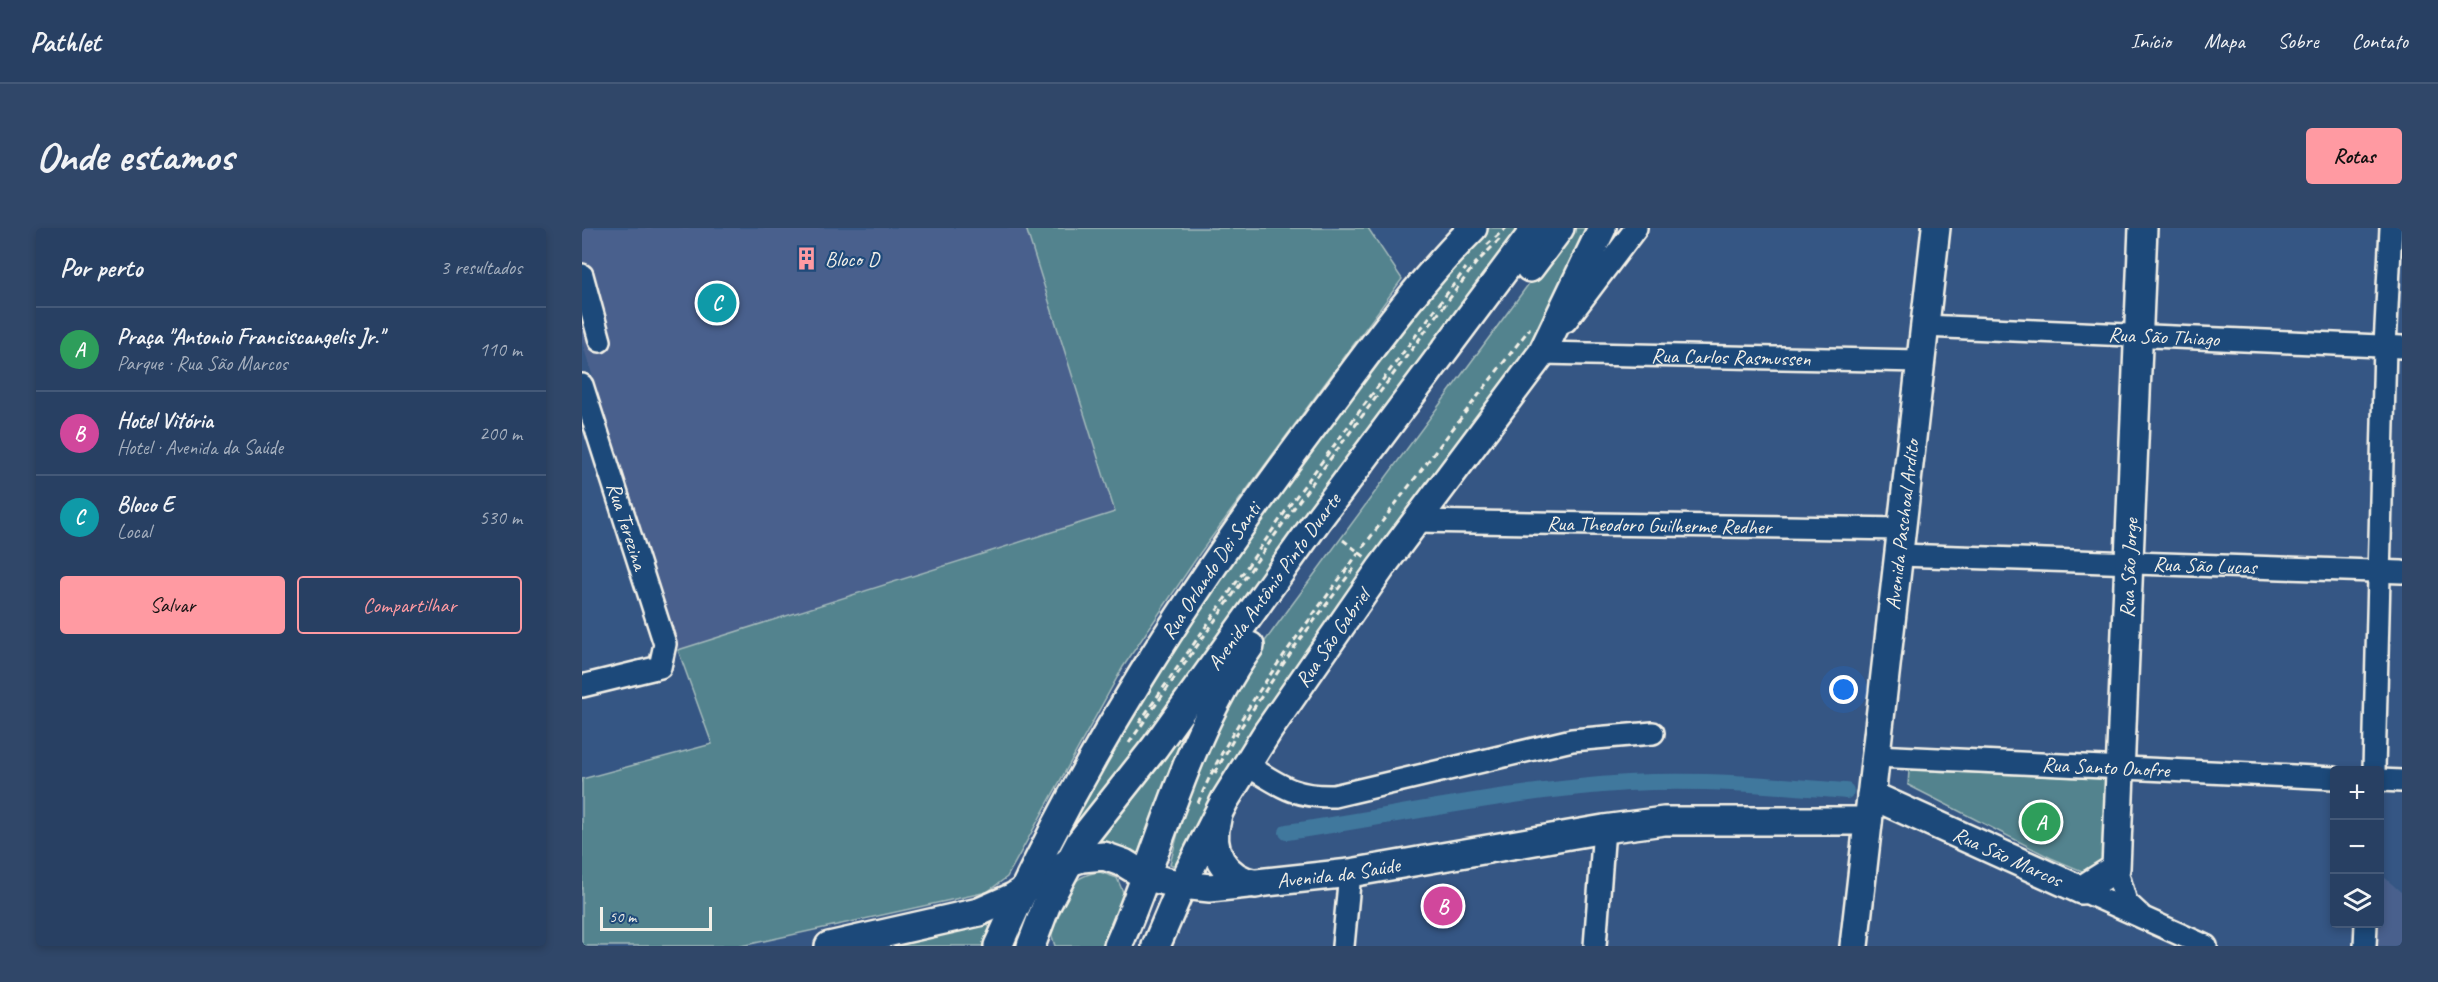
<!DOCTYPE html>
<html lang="pt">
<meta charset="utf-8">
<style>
:root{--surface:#284063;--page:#304769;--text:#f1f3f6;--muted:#a5afbe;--line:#445978;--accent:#ff9aa2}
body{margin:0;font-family:Caveat,sans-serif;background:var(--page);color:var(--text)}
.controls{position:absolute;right:18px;bottom:18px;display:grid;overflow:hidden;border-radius:6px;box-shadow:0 3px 9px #0003}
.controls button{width:54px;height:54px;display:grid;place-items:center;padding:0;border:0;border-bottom:2px solid var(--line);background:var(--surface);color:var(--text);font:30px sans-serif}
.scale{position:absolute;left:18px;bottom:15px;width:112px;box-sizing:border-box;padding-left:6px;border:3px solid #f4f1e8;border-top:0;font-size:16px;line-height:21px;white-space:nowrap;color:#f4f1e8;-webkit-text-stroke:4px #1f4a7a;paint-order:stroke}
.you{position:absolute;left:1262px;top:462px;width:21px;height:21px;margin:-15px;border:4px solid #fff;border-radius:50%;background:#1a73e8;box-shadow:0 0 0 9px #1a73e833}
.badge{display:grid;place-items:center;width:39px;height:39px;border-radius:50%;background:var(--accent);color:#fff;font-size:20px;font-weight:700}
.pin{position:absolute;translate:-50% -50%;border:3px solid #fff;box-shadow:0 2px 6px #0006}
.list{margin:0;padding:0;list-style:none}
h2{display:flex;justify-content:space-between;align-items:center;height:78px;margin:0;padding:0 24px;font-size:26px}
h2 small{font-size:20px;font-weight:400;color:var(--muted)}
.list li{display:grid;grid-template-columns:39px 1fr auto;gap:18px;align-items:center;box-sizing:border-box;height:84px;padding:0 24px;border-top:2px solid var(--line)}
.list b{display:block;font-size:22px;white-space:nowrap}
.list p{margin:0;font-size:20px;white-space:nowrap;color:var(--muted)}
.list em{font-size:20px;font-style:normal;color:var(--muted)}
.actions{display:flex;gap:12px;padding:18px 24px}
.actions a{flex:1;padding:14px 0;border:2px solid var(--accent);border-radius:6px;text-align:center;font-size:21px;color:var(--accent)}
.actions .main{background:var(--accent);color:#111}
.icon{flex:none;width:33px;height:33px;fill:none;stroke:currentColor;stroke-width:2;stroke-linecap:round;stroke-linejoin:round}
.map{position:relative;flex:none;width:1820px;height:718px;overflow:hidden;border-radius:6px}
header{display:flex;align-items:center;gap:36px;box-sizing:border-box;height:84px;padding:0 30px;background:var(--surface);border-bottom:2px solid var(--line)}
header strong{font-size:28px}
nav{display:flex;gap:33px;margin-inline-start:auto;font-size:21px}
.intro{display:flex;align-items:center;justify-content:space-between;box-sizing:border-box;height:144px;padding:0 36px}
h1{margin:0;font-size:42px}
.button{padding:15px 27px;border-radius:6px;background:var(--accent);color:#111;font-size:21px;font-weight:700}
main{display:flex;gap:36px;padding:0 36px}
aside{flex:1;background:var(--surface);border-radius:6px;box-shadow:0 3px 9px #0003}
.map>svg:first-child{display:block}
.built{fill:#48618d}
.green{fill:#53838e;stroke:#a4babb;stroke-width:1.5}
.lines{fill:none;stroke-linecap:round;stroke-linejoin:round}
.canal{stroke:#41789d;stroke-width:16}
.minor-casing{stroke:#f4f1e8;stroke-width:26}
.major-casing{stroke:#f4f1e8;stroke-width:32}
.path{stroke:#f4f1e8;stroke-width:3;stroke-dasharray:6 4.5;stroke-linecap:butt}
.minor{stroke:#1f4a7a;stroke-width:21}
.major{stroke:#1f4a7a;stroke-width:27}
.labels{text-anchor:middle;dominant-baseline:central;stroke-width:4.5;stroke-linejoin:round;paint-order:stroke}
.poi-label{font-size:21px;fill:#f4f1e8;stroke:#1f4a7a;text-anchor:start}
.street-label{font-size:21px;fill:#f4f1e8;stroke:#1f4a7a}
</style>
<header>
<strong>Pathlet</strong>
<nav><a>Início</a><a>Mapa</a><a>Sobre</a><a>Contato</a></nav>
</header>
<div class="intro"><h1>Onde estamos</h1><a class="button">Rotas</a></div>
<main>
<aside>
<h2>Por perto<small>3 resultados</small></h2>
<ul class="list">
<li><span class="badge" style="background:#2e9e5b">A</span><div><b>Praça &quot;Antonio Franciscangelis Jr.&quot;</b><p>Parque · Rua São Marcos</p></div><em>110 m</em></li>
<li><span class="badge" style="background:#d1479c">B</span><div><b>Hotel Vitória</b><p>Hotel · Avenida da Saúde</p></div><em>200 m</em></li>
<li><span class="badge" style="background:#0f9aa8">C</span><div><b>Bloco E</b><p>Local</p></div><em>530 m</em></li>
</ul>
<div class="actions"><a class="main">Salvar</a><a>Compartilhar</a></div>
</aside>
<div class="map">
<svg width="1820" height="718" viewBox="0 0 1820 718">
<rect width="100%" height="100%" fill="#355684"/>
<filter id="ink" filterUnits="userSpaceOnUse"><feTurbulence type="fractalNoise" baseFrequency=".0167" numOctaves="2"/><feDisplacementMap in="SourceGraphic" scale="12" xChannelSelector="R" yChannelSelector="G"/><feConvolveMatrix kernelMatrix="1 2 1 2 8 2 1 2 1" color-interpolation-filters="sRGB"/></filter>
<g filter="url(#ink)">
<path class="built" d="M0,0H444L533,284L96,422L0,114Z
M1800,647L1820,665V718H1794Z"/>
<path class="green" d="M444,0H786L820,51L618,325L541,439L425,649L405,664L159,718H0V551L130,516L96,422L533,284Z
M906,0H944L482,619L476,616C547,471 642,338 739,209C792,137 844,64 906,0Z
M988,0H1012L963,99L597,640L588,636L611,547L675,424Z
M635,446L556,634L516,617L514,611Z
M1327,542L1523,551L1520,632L1512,640L1500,643L1469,630L1326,557Z
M518,644L535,650L544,671L524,718H473L468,702C478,674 485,647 518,644Z
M403,694L409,701L403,718H294Z"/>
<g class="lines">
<path class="canal" d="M705,604C818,587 932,562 1046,555C1119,551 1191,557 1264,563"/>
<defs>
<g id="minor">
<path d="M0,47L18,113"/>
<path d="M984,93L1054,0"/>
<path id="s1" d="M1342,98L1820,119"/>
<path id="s2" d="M960,125L1338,133"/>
<path id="s3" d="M0,157L83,416L78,439L0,458"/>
<path id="s4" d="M834,293L1319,301"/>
<path id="s5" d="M1317,327L1820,344"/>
<path id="s6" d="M1294,528L1752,550"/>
<path d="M665,537C699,558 711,569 752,568L990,512L1071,505"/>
<path d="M1792,542L1803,118L1809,0"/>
<path d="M1798,552L1820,553"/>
<path d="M1534,640L1544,674L1558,687"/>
<path d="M1499,662L1624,718"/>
<path d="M761,718L768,645"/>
<path d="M1013,718L1022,601"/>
<path d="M1783,718L1784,696"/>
</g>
<g id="major">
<path d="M948,40L978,0"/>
<path id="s7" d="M1289,567L1499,662L1534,640L1561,0"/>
<path d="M635,591C626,623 642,650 674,656"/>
<path id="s8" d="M247,718L397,684L431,669L487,634L500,630L522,628L542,635L565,649L600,657L628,660L768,645L1022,601L1082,593H1286"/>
<path id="s9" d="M416,718C500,528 608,363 732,197C783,129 831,60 891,0"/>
<path id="s10" d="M449,718L464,678L498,614L573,519L735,293L954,0"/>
<path d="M536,718C580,618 604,508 668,418"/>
<path id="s11" d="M574,718L600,657L643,572L686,503L799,340L960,125L1020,0"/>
<path id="s12" d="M1272,718L1354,0"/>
</g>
</defs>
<use href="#minor" class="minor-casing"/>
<use href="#major" class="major-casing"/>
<path class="path" d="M905,17L924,0
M761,312L783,329
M557,495L710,274L884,40
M547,515L714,277L894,35L918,11
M633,545L655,505L714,417L772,340
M616,575C649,496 702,426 753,357C817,270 883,185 948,100"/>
<use href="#minor" class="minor"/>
<use href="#major" class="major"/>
</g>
</g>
<defs>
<symbol id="building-bare" viewBox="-9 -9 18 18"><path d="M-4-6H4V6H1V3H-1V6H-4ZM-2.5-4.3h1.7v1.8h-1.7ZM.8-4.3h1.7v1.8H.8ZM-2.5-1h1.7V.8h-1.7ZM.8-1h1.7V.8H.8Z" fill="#ff9aa2" stroke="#1f4a7a" stroke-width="2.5" paint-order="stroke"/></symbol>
</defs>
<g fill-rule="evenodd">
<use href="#building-bare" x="208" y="14" width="33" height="33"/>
</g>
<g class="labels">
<g class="poi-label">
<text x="243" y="31">Bloco D</text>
</g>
<g class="street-label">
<text stroke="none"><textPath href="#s1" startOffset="240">Rua São Thiago</textPath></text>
<text stroke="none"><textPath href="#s2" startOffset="189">Rua Carlos Rasmussen</textPath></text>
<text stroke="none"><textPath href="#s12" startOffset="424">Avenida Paschoal Ardito</textPath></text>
<text stroke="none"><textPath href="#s4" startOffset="243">Rua Theodoro Guilherme Redher</textPath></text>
<text stroke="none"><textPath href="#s3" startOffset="148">Rua Terezina</textPath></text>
<text stroke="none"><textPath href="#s5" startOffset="306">Rua São Lucas</textPath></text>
<text stroke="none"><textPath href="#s7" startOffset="572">Rua São Jorge</textPath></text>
<text stroke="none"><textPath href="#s9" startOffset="432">Rua Orlando Dei Santi</textPath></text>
<text stroke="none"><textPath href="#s10" startOffset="440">Avenida Antônio Pinto Duarte</textPath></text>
<text stroke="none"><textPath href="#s11" startOffset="356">Rua São Gabriel</textPath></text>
<text stroke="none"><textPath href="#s6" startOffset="230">Rua Santo Onofre</textPath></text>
<text stroke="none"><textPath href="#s7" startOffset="150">Rua São Marcos</textPath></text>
<text stroke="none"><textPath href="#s8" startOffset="534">Avenida da Saúde</textPath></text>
</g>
</g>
</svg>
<div class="controls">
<button>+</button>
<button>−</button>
<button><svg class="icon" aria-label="layers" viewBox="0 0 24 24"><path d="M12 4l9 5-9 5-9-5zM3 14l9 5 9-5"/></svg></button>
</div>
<div class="scale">50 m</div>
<div class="you"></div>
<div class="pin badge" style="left:1459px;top:594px;background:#2e9e5b">A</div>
<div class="pin badge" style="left:861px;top:678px;background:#d1479c">B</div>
<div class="pin badge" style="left:135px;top:75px;background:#0f9aa8">C</div>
</div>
</main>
